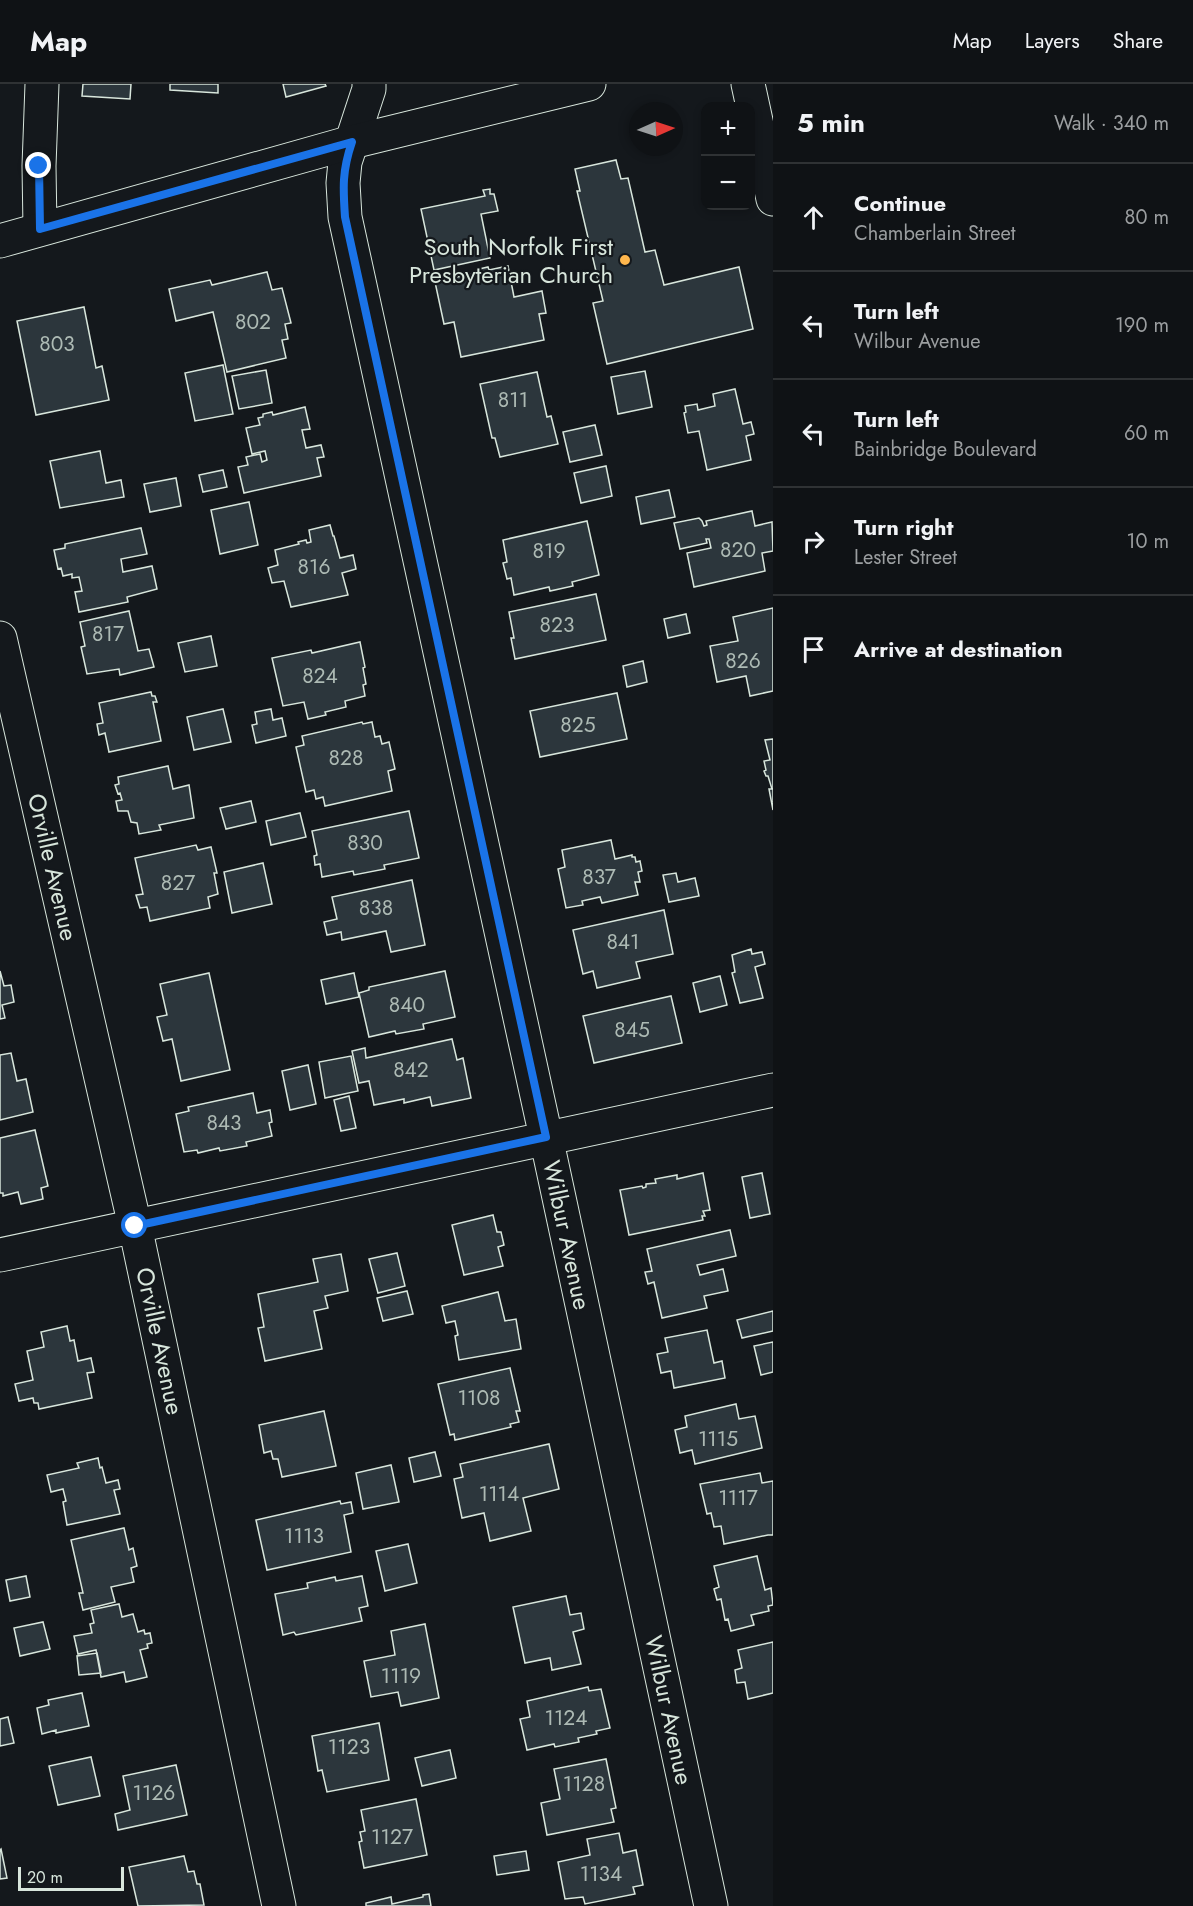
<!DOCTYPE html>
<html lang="en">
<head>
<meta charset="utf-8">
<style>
	body { margin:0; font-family:Jost,sans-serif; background:#181b1e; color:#f1f3f6 }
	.controls { position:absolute; right:18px; top:18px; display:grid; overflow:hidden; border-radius:12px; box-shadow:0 3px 9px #0003 }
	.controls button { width:54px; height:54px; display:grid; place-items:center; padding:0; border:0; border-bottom:2px solid #2f3234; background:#0f1215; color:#f1f3f6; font:30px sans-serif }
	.compass { position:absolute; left:629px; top:18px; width:54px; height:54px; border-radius:50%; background:#0f1215; box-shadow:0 3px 9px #0003; rotate:87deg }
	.scale { position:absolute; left:18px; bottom:15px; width:106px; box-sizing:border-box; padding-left:6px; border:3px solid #d8e6dc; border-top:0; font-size:16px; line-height:21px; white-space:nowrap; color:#d8e6dc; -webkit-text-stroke:4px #14181c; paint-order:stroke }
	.stop { position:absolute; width:18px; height:18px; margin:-14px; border:4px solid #1a73e8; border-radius:50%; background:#fff }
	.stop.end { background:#1a73e8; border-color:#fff; box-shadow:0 2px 6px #0008 }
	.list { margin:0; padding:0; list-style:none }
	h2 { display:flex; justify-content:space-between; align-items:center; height:78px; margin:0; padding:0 24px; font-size:26px }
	h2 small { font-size:20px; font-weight:400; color:#9b9ea0 }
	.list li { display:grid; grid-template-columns:39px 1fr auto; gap:18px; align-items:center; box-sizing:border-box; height:108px; padding:0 24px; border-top:2px solid #2f3234 }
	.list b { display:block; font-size:22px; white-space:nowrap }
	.list p { margin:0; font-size:20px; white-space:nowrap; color:#9b9ea0 }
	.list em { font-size:20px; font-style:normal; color:#9b9ea0 }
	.icon { flex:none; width:33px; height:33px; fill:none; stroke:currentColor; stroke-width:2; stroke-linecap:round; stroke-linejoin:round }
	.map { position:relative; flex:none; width:773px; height:1822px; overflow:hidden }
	header { display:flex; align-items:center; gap:36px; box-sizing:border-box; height:84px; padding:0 30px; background:#0f1215; border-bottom:2px solid #2f3234 }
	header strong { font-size:28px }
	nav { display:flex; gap:33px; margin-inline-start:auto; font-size:21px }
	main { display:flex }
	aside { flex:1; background:#0f1215 }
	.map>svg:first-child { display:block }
	.building { fill:#2c363c; stroke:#d8e6dc; stroke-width:1.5 }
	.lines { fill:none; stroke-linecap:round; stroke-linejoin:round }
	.minor-casing { stroke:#d8e6dc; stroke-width:35 }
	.major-casing { stroke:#d8e6dc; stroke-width:35 }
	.minor { stroke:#14181c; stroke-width:33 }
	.major { stroke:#14181c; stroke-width:33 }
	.route { stroke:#1a73e8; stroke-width:8 }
	.poi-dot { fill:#ffb74d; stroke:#14181c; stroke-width:2 }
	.labels { text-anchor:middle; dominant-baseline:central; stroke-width:4.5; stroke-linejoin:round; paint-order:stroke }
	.number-label { font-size:21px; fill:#adbab4 }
	.poi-label { font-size:24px; fill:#d8e6dc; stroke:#14181c; text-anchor:end }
	.street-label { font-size:24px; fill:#d8e6dc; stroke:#14181c }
</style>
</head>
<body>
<header>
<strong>Map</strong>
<nav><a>Map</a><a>Layers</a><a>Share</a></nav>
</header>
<main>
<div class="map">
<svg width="773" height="1822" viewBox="0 0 773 1822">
	<rect width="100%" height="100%" fill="#14181c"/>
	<path class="building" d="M83,0H131L130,15L82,12Z
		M170,0H218V9L170,6Z
		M283,0H325L326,2L286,13Z
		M616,76L621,95L628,94L645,168L655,166L664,201L739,183L753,245L607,280L593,219L603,217L577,107H580L575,85Z
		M490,105V110H494L498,127L481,130L490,174L434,186L421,125L485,112L483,106Z
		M508,182L514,213L542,207L546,229L539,230L544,256L461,273L454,238L444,240L435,198L480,188L479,185L488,183L489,186Z
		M267,188L272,206L282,204L291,239L285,240L288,255L282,256L286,274L227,288L213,228L176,237L169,205L210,196L212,201Z
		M84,223L96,284L102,282L109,316L36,331L17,237Z
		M223,281L233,330L195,337L185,289Z
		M266,286L272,319L239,325L232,292Z
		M645,287L652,323L618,330L611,293Z
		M537,288L547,333L551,332L558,360L500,373L495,354H492L480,300Z
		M735,305L743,340L751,338L754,350L746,352L751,376L707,386L699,347L688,349L684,329L686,328L685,322L697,320L698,326L715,322L713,310Z
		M305,323L310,345L302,346L306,364L321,361L324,373L317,374L321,392L244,409L238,383L248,381L246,373L260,370L262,378L267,376L265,367L252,370L246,344L260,341L258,334L263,333V330L272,328L273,331Z
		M595,341L602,371L570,378L563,348Z
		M100,367L106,399L121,396L124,413L60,424L50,377Z
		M606,382L612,412L581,419L574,389Z
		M223,386L227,403L203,408L199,391Z
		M176,394L181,422L150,428L144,400Z
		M669,406L675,433L641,440L636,413Z
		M249,418L258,461L220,470L211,426Z
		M752,427L755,442L772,438L773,467L762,469L765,487L694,503L687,469L711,464L709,455H706L707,459L680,465L674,439L699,434L702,437L704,442L707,441L706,437Z
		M587,437L599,491L572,498L573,502L550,507L549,503L514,511L511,494L507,495L503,479L507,478L503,456Z
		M330,441L333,452H334L340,474L353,471L356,485L342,489L348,511L291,523L284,497L272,499L268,484L278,481L275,466L299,460L298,458L306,456L307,459L311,458L309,446Z
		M141,444L147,470L121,475L123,488L152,482L157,505L127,513L128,518L79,528L75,508L82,507L79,493L72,494V490L63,492L61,484L58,485L54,466L65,464V460Z
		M596,510L606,556L515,575L511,554H514L509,528Z
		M773,524V607L750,612L746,592L717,598L710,562L738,557L733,533Z
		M129,527L138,567L149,565L154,583L120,591L119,585L87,590L81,563L85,562L80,538Z
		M686,530L690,549L668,554L664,535Z
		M211,552L217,582L185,588L178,559Z
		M360,558L365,583L363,584L366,600L363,601L365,612L345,617L346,623L325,628L326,631L308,635L304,618L283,622L272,574L311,566L312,569Z
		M643,577L647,598L627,603L623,582Z
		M151,608L152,612H155L157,618H153L161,657L109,668L105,649L99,651L97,640L103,639L99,619Z
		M617,609L627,655L540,673L530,627Z
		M223,625L231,658L194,666L187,633Z
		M271,625L273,636L282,634L286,652L256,659L252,641L257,640L255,628Z
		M362,638L363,640L372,638L375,653L380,652L382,660L389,658L395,685L388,687L392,707L325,722L323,713L316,715L314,706L306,708L296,663L304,661L302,652Z
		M773,655V726L769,705H772L768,692H766L764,687L766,686L764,677L770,676L765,656Z
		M168,682L173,705L189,701L194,734L159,741L161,746L139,750L137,739L131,738L128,727H118L116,717L122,716L120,709L118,710L115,701L119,700L118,693Z
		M251,717L256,738L226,745L220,724Z
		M409,727L419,774L384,781L385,785L354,791L353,787L322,793L320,780L315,781L314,772L317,771L312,747Z
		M300,729L306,753L271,761L266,737Z
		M611,756L615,775L632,771V773H635L636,778L640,777L642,787L638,788L640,798H635L638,811L602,819L600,813L582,817L583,821L566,824L558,785L565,783L562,766Z
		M196,761L198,766L211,763L217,789H214L218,810L208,813L210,824L150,837L147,823L140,824L136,811L143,810L135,774Z
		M263,779L272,820L232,829L224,788Z
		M676,789L678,798L695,794L699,812L669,818L663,791Z
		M412,796L425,861L391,868L386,847L342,856L341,848L327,851L324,838L337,835L332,813Z
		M664,826L673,870L636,878L640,894L597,904L593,887L583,890L573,846Z
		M751,865L752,870L762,868L765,880L755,883L763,914L740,919L732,889L735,888L732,871Z
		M0,887L4,902L11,901L14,918L2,921L5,934L0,935Z
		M445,887L455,933L423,940L424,945L396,950L395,947L369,953L359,909L369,906V903Z
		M209,889L230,986L181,997L172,955L163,957L157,933L167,931L160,900Z
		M354,889L359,913L326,920L321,896Z
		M720,892L727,921L700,928L693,899Z
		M671,912L682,959L594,979L583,932Z
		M452,955L457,976L463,974L471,1014L432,1022L430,1013L404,1019V1015L374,1021L369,997L359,999L352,967L365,964L366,974Z
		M11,969L17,997L26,995L33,1028L0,1036V971Z
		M351,972L358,1007L325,1014L319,978Z
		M308,981L316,1020L290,1026L282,987Z
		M253,1009L257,1029L270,1026L272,1038L269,1039L272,1052L246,1058L247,1062L220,1067L219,1064L198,1069L197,1066L184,1068L176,1030L189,1027L188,1023Z
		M349,1012L356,1044L341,1047L334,1016Z
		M35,1046L48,1102L41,1104L43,1115L21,1120L18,1108L3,1112V1109H0V1054Z
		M703,1089L710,1126L703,1127L705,1132H702L703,1136L629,1151L620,1106L642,1102L643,1104L646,1103V1100L656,1099L655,1095L677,1091V1095Z
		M762,1089L770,1130L750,1134L742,1093Z
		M493,1131L497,1148H501L504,1161L498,1163L503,1182L464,1191L452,1141Z
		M730,1146L736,1172L697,1181L700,1191L723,1185L728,1207L704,1212L707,1224L662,1234L654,1198L648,1200L645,1188L652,1187L647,1165Z
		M397,1169L405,1202L378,1209L369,1175Z
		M341,1170L348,1207L325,1212L328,1224L314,1227L322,1265L265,1277L258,1244L264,1243L258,1210L318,1198L313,1175Z
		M407,1207L413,1230L383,1237L377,1214Z
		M498,1208L505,1237L516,1235L521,1265L459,1276L455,1252L458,1251L455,1237L446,1239L442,1222Z
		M773,1227V1247L742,1254L737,1236Z
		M67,1242L70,1257L74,1256L78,1277L91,1274L94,1288L87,1289L92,1314L39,1325L38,1319H34L33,1314L19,1317L15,1300L33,1296L27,1267L44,1263L41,1248Z
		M707,1246L714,1279L722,1277L725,1294L674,1304L671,1287L661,1289L657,1270L668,1268L665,1254Z
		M773,1258V1288L761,1291L754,1262Z
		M510,1284L520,1327H516L519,1338L510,1340L511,1343L455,1356L454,1350L450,1351L438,1300Z
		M736,1320L739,1335L755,1332L762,1364L695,1380L692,1366L680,1369L675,1346L687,1343L685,1332Z
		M324,1327L336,1382L282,1393L278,1375H273L271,1367L264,1369L259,1341Z
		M549,1360L559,1405L523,1414L531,1447L490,1457L484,1429L462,1434L454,1395L463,1393L460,1380Z
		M435,1368L441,1392L414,1398L409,1374Z
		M98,1374L100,1384L102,1383L106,1399L118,1396L120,1405L114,1406L120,1430L67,1441L63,1418L66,1417L63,1405L51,1408L47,1391L79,1384L77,1379Z
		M391,1381L399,1418L363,1425L356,1389Z
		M760,1389L762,1399L773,1397V1451H768L724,1460L721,1442L714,1443L711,1429L707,1430L700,1400Z
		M340,1417L341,1420L351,1418L353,1429L344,1431L351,1468L267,1486L256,1436Z
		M124,1444L129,1466L133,1464L137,1482L131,1484L134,1498L111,1503L115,1518L83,1526L79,1509H83L71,1456Z
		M408,1460L417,1499L385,1507L376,1467Z
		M757,1472L765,1506L771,1504L773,1521L768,1522L769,1527L751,1531L754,1541L731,1547L728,1535L725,1536L721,1515L717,1516L714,1505L719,1503L714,1482Z
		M26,1492L30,1513L10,1517L6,1496Z
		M362,1492L368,1522L359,1524L362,1537L296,1551L294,1548L283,1551L275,1510L308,1504L307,1499L335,1493L336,1497Z
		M566,1512L570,1531L581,1529L584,1545L573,1548L581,1580L552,1586L550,1574L525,1579L513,1523Z
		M119,1520L122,1533L133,1530L138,1548L144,1546L145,1550L150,1549L152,1559L147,1560L148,1564L140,1566L147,1593L126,1598L124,1588L101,1593L96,1566L78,1570L74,1552L92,1549L90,1540L94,1539L91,1526Z
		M43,1538L50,1565L20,1572L14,1544Z
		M425,1540L439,1614L401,1622L398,1608L371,1613L364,1577L395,1571L391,1547Z
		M773,1558V1609L748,1615L745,1598L737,1599L735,1586L742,1584L738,1566Z
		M97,1569L101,1589L79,1591L77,1572Z
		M588,1603L589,1607L601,1605L610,1644L596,1647L597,1650L578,1654L579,1658L555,1663L554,1660L527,1666L520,1635L530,1633L527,1617Z
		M82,1609L89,1642L56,1649V1646L42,1650L37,1624L49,1621L48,1616Z
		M8,1633L14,1659L0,1662V1635Z
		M379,1639L389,1696L327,1708L322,1686L318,1687L312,1652Z
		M450,1666L456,1694L422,1702L415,1674Z
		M91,1673L100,1712L58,1721L49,1682Z
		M606,1675L616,1724L611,1725L614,1738L547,1751L541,1719L560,1715L554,1685Z
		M176,1681L187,1731L118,1746L115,1730L130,1726L123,1692Z
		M416,1715L427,1771L364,1784L359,1758L362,1757L360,1748L365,1747L361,1726Z
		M619,1749L623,1769L636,1766L643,1801L633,1803L635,1810L585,1820L583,1813L565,1815L558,1778L590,1771L587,1755Z
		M1,1765L7,1794L0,1795V1766Z
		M526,1767L529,1786L497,1791L494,1772Z
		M184,1772L188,1788L194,1787L197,1800H200L204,1821L138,1822L129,1783Z
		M429,1810L431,1822H366V1819L391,1813L392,1820L423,1813V1811Z"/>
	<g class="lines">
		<g class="minor-casing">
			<path id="minor" d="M369,0V5L345,78L343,99L345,133L546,1053L711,1822
				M748,0L773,115
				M40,145L39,82L42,0
				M0,554L135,1142L279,1822
				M0,1171L773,1006"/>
		</g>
		<g class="major-casing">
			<path id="major" d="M0,157L352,58L589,0"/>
		</g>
		<use href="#minor" class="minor"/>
		<use href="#major" class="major"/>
	</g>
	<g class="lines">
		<path class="route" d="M39,82L40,145L352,58C342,87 343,104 345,133L546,1053L135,1142"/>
	</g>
	<circle class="poi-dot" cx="625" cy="176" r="6"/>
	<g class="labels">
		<g class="number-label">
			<text x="253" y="238">802</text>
			<text x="57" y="260">803</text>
			<text x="513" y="316">811</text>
			<text x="738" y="466">820</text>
			<text x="549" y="467">819</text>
			<text x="314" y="483">816</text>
			<text x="557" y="541">823</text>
			<text x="108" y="550">817</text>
			<text x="743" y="577">826</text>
			<text x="320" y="592">824</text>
			<text x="578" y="641">825</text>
			<text x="346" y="674">828</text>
			<text x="365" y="759">830</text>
			<text x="599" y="793">837</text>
			<text x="178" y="799">827</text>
			<text x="376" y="824">838</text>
			<text x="623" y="858">841</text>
			<text x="407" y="921">840</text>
			<text x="632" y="946">845</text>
			<text x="411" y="986">842</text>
			<text x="224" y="1039">843</text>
			<text x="479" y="1314">1108</text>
			<text x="718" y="1355">1115</text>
			<text x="499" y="1410">1114</text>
			<text x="738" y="1414">1117</text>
			<text x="304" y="1452">1113</text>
			<text x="401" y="1592">1119</text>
			<text x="566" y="1634">1124</text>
			<text x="349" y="1663">1123</text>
			<text x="584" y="1700">1128</text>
			<text x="154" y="1709">1126</text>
			<text x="392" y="1753">1127</text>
			<text x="601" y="1790">1134</text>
		</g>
		<g class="poi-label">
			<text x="613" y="162">South Norfolk First<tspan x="613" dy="28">Presbyterian Church</tspan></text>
		</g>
		<g class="street-label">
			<text transform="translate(53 783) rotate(77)">Orville Avenue</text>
			<text transform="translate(567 1151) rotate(78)">Wilbur Avenue</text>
			<text transform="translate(160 1257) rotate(78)">Orville Avenue</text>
			<text transform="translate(669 1626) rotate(78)">Wilbur Avenue</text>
		</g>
	</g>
</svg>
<div class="controls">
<button>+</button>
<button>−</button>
</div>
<svg class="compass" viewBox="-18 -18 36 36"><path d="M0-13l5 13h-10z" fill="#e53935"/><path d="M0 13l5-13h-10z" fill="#9b9ea0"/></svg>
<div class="scale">20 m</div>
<div class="stop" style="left:135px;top:1142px"></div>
<div class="stop end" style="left:39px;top:82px"></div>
</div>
<aside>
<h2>5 min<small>Walk · 340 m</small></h2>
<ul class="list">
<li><svg class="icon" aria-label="ahead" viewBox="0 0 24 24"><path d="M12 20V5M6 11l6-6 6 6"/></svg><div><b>Continue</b><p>Chamberlain Street</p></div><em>80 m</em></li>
<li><svg class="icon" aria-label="left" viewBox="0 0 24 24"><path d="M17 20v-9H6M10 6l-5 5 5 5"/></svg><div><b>Turn left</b><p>Wilbur Avenue</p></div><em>190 m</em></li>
<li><svg class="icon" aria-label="left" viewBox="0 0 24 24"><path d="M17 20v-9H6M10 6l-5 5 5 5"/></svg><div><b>Turn left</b><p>Bainbridge Boulevard</p></div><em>60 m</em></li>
<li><svg class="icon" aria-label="right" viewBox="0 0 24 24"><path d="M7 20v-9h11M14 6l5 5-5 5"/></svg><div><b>Turn right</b><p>Lester Street</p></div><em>10 m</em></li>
<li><svg class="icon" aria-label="arrive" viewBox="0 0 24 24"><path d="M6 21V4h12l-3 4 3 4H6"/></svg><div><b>Arrive at destination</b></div></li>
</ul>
</aside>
</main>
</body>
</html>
